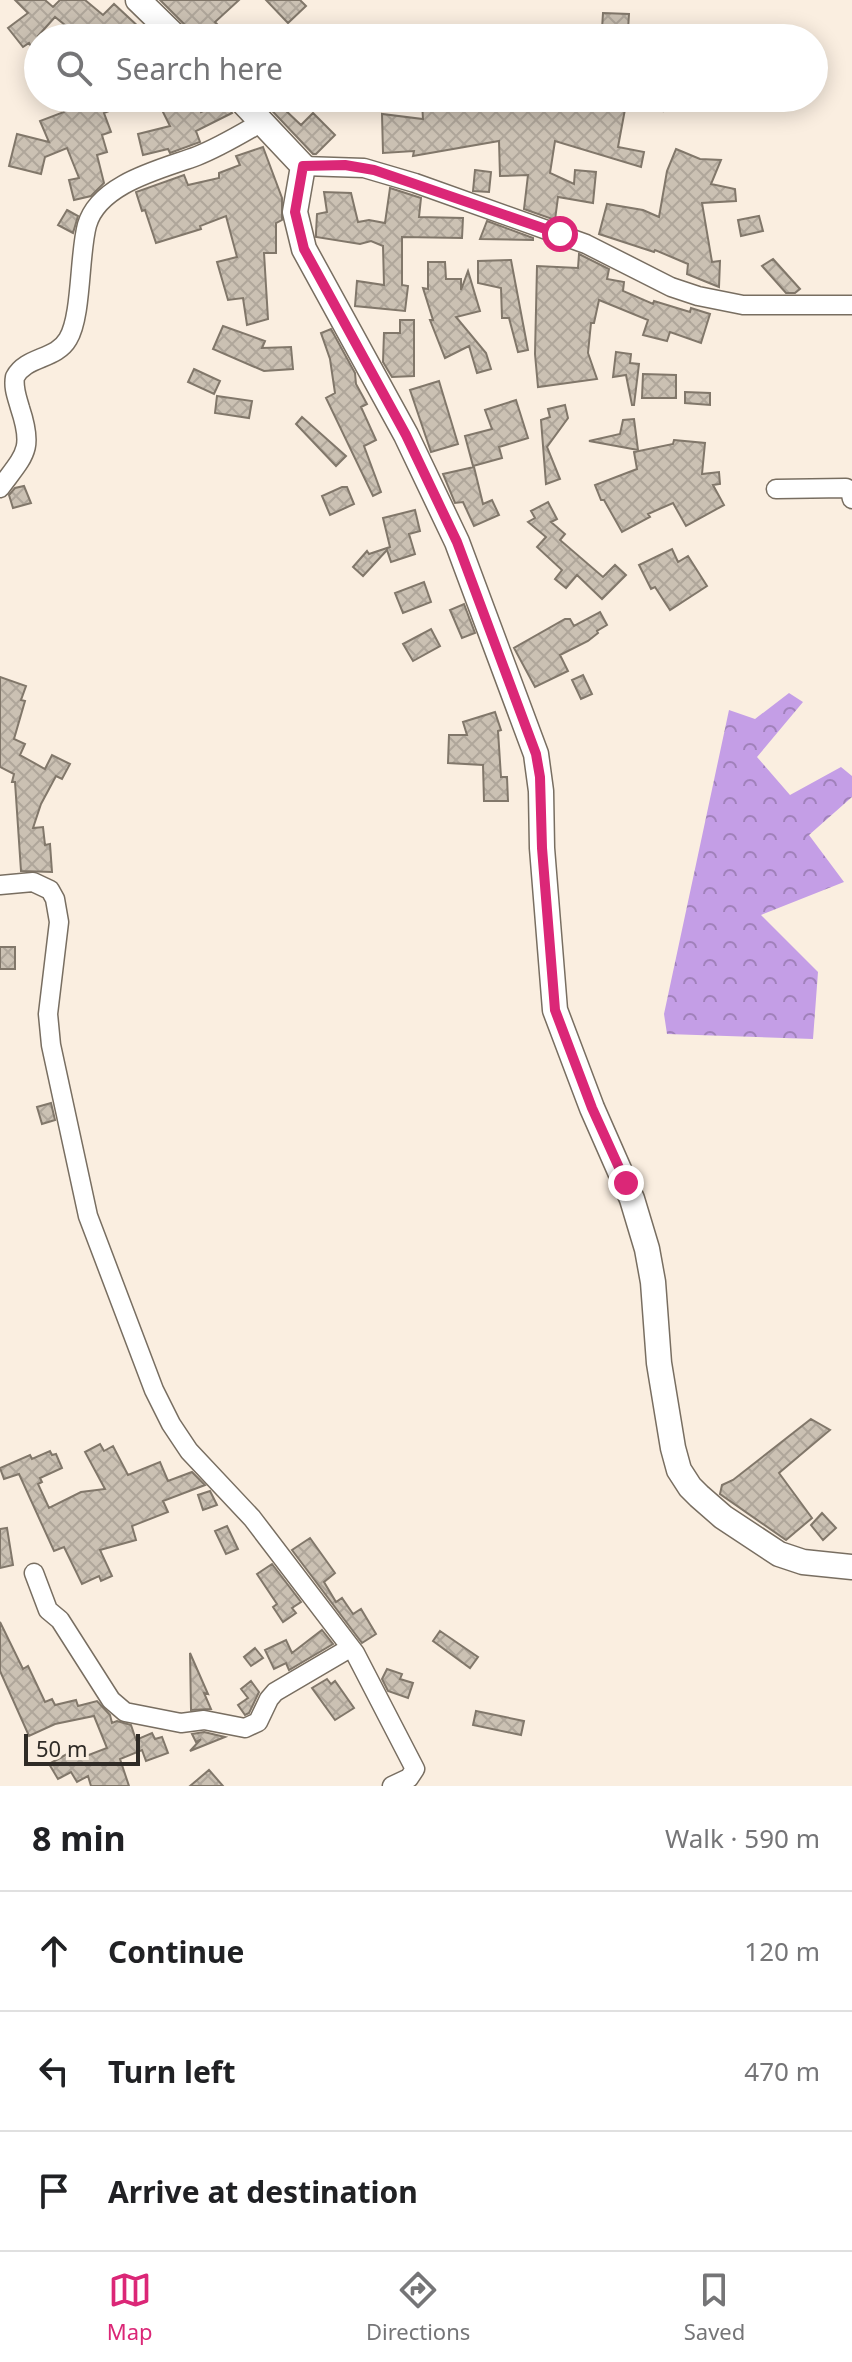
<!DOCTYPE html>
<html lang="en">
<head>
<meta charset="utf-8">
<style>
	body { margin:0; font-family:"Noto Sans",sans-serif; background:#f2f2f2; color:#202124 }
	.scale { position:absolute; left:24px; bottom:20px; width:116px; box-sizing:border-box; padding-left:8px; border:4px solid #2f2b26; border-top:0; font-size:22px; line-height:28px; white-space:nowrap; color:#2f2b26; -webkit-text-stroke:6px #faeee0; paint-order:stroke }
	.stop { position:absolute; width:24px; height:24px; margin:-18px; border:6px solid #db2777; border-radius:50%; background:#fff }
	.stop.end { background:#db2777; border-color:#fff; box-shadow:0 2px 8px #0008 }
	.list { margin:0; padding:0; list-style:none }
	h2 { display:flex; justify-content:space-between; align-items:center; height:104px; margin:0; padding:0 32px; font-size:34px }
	h2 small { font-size:26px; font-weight:400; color:#757577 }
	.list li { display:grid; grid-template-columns:52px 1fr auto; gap:24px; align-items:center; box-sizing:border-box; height:120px; padding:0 32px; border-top:2px solid #e0e0e0 }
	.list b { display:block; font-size:30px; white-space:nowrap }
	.list em { font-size:26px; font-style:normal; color:#757577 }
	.icon { flex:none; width:44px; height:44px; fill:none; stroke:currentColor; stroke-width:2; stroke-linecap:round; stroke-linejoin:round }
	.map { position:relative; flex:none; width:852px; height:1786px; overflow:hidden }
	.search { position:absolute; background:#fff; box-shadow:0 4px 20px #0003; left:24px; right:24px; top:24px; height:88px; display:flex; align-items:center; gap:20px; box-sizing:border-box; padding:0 28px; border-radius:44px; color:#757577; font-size:30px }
	.sheet { height:464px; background:#fff }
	nav { display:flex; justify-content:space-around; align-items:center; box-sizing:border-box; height:112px; border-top:2px solid #e0e0e0; background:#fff; font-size:22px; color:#757577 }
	nav a { display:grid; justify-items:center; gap:4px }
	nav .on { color:#db2777 }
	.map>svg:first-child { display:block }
	.forest { fill:url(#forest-crowns) }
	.building { fill:url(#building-cross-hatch); stroke:#81776a; stroke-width:2 }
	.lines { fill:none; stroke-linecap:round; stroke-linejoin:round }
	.street-casing { stroke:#786e61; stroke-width:21 }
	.secondary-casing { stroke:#786e61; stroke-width:27 }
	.street { stroke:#fff; stroke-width:18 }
	.secondary { stroke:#fff; stroke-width:24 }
	.route { stroke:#db2777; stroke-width:10 }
</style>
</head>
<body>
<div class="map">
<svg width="852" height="1786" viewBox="0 0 852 1786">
	<defs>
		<pattern id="forest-crowns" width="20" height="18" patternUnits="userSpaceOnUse" patternTransform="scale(2)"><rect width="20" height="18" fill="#c49ee6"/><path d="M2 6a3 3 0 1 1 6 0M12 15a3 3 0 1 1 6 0" fill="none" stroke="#a081ba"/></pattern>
		<pattern id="building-cross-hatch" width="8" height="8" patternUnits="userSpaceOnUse" patternTransform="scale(2)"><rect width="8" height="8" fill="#cbc1b3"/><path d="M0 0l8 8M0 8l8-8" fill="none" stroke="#afa69a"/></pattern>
	</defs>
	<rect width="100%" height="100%" fill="#faeee0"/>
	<path class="forest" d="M789,693L803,702L757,757L790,795L841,767L852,776V797L809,835L844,882L761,915L818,972L813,1039L667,1034L664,1014L729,710L755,719Z"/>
	<path class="building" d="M15,0H45L53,7L60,0H85L103,15L114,4L141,29L132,38H81L55,17L38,36V57L29,43L23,47L8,28L28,13Z
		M160,0H239L215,22L230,38H194L187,27Z
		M266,0H300L306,6L288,23Z
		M603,13L629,14L628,30L602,29Z
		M60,98H109L112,110L104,113L111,132L102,135L107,152L97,155L104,183L91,196L74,200L69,180L79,178L67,148L45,157L41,174L9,166L17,134L49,142L40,121L64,112Z
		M156,98H196L201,112L224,101L232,113L196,131L200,142L170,153L168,149L143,155L138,134L170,126Z
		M260,98H293L283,108L301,125L313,113L335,135L316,154H313Z
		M526,98H570L626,104L618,147L644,152L641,167L555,141L550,173L574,184L575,170L596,172L593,203L558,197L555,220L524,209L528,175L500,176L499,141L413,156L414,151L383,153L382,114L423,119L422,103Z
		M629,98H666L663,111L628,105Z
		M263,147L282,198V220L276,223V253H264L268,319L247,325L243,298L228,300L217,262L237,257L226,216L200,226L201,229L156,243L145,210L142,211L136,192L184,175L188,185L219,178V173L240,165L236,156Z
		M676,149L700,159L721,160L711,184L735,189L736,201L702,203L712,262L720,261L719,287L687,274L688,264L655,250L654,252L599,234L607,204L643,210L659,217L667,171Z
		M475,170L491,172L489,192L473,191Z
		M390,188L421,198L419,217L463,218L462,238L402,237V285L408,286L405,311L355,306L357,281L384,285L383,246L371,241L360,244L316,237V233L317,214L327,212L324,192L351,193L358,222L369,220L385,223Z
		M67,210L78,216L73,233L58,225Z
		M759,216L763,231L741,236L738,220Z
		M487,221L533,238V240L480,239Z
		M579,254L609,269L607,279L624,282L623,291L653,304L654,301L690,312L691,308L710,314L701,343L670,332L667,341L643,335L648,320L599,300L594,323H591L588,353L597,379L538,387L535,354L537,266L578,268Z
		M773,259L800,289L795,293H786L762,266Z
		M511,260L528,350L518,352L509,318H502L501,288L478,283V261Z
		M428,262H445L446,279H461V290L468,271L480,311L456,317L486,353L491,369L477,373L469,346L445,358L430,320H433L423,288L428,289Z
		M400,320H414V376L392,377L383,362L384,333H400Z
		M223,326L265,341L262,348L291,347L293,369L264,371L213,349Z
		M331,329L355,373L356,384L367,404L361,407L376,440L364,446L381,492L373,496L326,398L335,393L330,359L321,333Z
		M616,352L631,354L630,363L639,364L634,405H632L626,375L613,377Z
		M194,369L220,381L214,394L188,382Z
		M643,374L676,375V398H642Z
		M439,381L458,444L431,452L410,390Z
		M685,392L710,393V405L685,403Z
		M217,396L252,401L249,418L215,413Z
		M516,400L528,438L499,447L502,458L473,466L465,436L492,429L485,410Z
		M565,405L568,418L547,447L560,479L546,484L541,420L550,417L548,409Z
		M302,417L346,456L336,466L296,424Z
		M634,419L638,450L589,441L620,434L623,420Z
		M674,440L705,443L702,474L719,472L720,484L713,485L724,505L686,526L673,503L648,514L650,517L622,532L604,500H601L595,485L637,469L634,452L673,444Z
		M474,467L483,504L492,500L499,515L474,526L463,502L455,503L443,474Z
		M24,486L31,503L13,508L9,495L15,488Z
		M342,487H347L354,504L330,515L322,496Z
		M548,502L557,519L551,522L565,534L560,540L603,577L615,565L626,575L602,599L577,575L566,588L555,579L562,570L537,547L546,537L528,522L535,518L531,511Z
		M415,510L420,531L409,534L415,554L391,562L387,550L363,576L353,567L367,551L369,554L390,547L383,518Z
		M672,549L678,562L688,556L707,586L670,610L655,587L651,589L639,565Z
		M424,582L431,602L403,613L395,593Z
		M464,604L475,633L462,638L450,610Z
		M600,612L607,625L597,631L598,633L588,641L560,655L568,671L535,687L514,648L565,619H570L574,626Z
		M431,629L440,646L413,661L403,644Z
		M583,675L592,694L581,699L572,680Z
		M0,677L26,686L21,700L25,701L14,739L25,744L20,755L45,769L52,755L70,764L62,779L56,776L41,804L33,828L43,827L45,845L50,844L52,872L21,871L15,782H12L14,774L0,767Z
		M495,712L501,730L498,731L501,777H507L508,801H484L483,765L448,763L449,735H467L463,722Z
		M0,947H15V969H0Z
		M51,1103L55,1120L42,1124L37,1107Z
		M811,1419L830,1430L779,1473L812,1518L786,1540L720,1494L722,1485L733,1480Z
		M100,1444L104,1451L113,1446L128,1475L160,1462L168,1481L192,1472L205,1485L163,1501L168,1512L132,1526L136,1540L100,1550L112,1576L101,1581L99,1576L82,1584L64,1547L54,1551L19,1474L4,1479L0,1468L30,1455L32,1459L50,1451L52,1455L56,1454L62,1468L40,1478L42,1482L38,1484L49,1508L81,1492L105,1489L85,1452Z
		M210,1491L217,1505L203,1510L198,1495Z
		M822,1513L836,1528L823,1540L811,1525Z
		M227,1526L238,1549L226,1554L215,1531Z
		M7,1528L13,1565L0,1568V1529Z
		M310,1538L335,1573L324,1582L336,1602L342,1598L353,1614L361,1609L376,1634L362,1643L292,1550Z
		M272,1564L301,1602L292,1608L296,1613L283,1622L273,1607L277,1604L257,1574Z
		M0,1622L23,1669L28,1666L45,1702L52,1699L55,1705L76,1700L78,1706L97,1701L110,1715L112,1723L117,1721L131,1725L136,1740L152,1733L155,1739L162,1737L168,1753L146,1761L142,1750L120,1759L129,1786H91L88,1776L77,1782L71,1772L58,1779L49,1764L69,1753L70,1755L77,1751L81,1758L107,1748L94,1716L55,1724L29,1736L0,1671Z
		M322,1630L333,1644L289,1670L286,1663L274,1669L265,1650L286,1640L292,1653Z
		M440,1631L478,1657L470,1668L433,1641Z
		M255,1648L263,1658L251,1666L244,1657Z
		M190,1653L208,1694L204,1693L211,1709L191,1710Z
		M387,1669L402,1674L400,1679L413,1683L408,1698L388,1691L382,1679Z
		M327,1679L331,1684L335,1681L354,1708L335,1720L312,1688Z
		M251,1681L259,1692L249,1713L245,1715L238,1705L248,1698L241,1689Z
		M476,1711L524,1721L521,1735L473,1725Z
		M204,1732L225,1737L190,1751L201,1739L196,1742L192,1734Z
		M209,1770L223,1786H190Z"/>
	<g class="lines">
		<g class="street-casing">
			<path id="street" d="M303,166L364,168L415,183L586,244L671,287L698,296L743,305H852
				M0,488C25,454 34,450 20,408C17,397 13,388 15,377C26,356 56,360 68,339C82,316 79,254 87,225C99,183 162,169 197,156C220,147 241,134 262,122
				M776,489L846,488L850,490L852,499
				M0,885L33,882L50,890L55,899L59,922L48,1014L51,1045L88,1216L154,1390L171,1424L189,1451L252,1518L355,1653L415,1769L409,1778L392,1786
				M34,1573L48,1610L60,1620L111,1700L125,1712L181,1723L204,1720L245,1728L258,1722L269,1699L275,1692L350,1648"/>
		</g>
		<g class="secondary-casing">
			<path id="secondary" d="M138,0L177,38
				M239,98L303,166L295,212L304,249L406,435L457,542L536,754L541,791L542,848L555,1010L592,1108L632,1199L647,1249L653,1282L659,1363L673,1448L679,1470L690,1487L699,1496L723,1517L779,1554L803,1562L852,1567"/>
		</g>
		<use href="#street" class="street"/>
		<use href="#secondary" class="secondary"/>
	</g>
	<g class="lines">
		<path class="route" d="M560,234L374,170L345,165L303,166L295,212L304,249L406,435L457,542L536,754L540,777L542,848L555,1010L592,1108L626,1183"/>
	</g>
</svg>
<div class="scale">50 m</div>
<div class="stop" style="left:560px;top:234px"></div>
<div class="stop end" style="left:626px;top:1183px"></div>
<div class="search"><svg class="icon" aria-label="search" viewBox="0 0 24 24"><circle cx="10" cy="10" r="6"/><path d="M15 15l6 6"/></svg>Search here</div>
</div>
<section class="sheet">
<h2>8 min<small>Walk · 590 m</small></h2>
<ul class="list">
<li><svg class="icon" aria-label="ahead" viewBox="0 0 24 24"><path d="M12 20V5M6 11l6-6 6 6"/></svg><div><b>Continue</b></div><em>120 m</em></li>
<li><svg class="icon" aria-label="left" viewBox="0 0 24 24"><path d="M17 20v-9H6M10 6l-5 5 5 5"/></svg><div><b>Turn left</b></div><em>470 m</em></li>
<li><svg class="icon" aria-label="arrive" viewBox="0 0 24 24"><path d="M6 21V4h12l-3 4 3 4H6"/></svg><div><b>Arrive at destination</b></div></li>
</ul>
</section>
<nav>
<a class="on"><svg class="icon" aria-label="map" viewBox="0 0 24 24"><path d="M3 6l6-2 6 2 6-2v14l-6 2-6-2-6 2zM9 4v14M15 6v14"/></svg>Map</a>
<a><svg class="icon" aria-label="directions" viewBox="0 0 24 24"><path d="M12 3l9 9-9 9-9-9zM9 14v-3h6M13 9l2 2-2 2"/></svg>Directions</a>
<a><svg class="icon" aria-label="saved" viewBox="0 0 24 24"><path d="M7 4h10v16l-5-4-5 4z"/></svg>Saved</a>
</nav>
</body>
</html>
